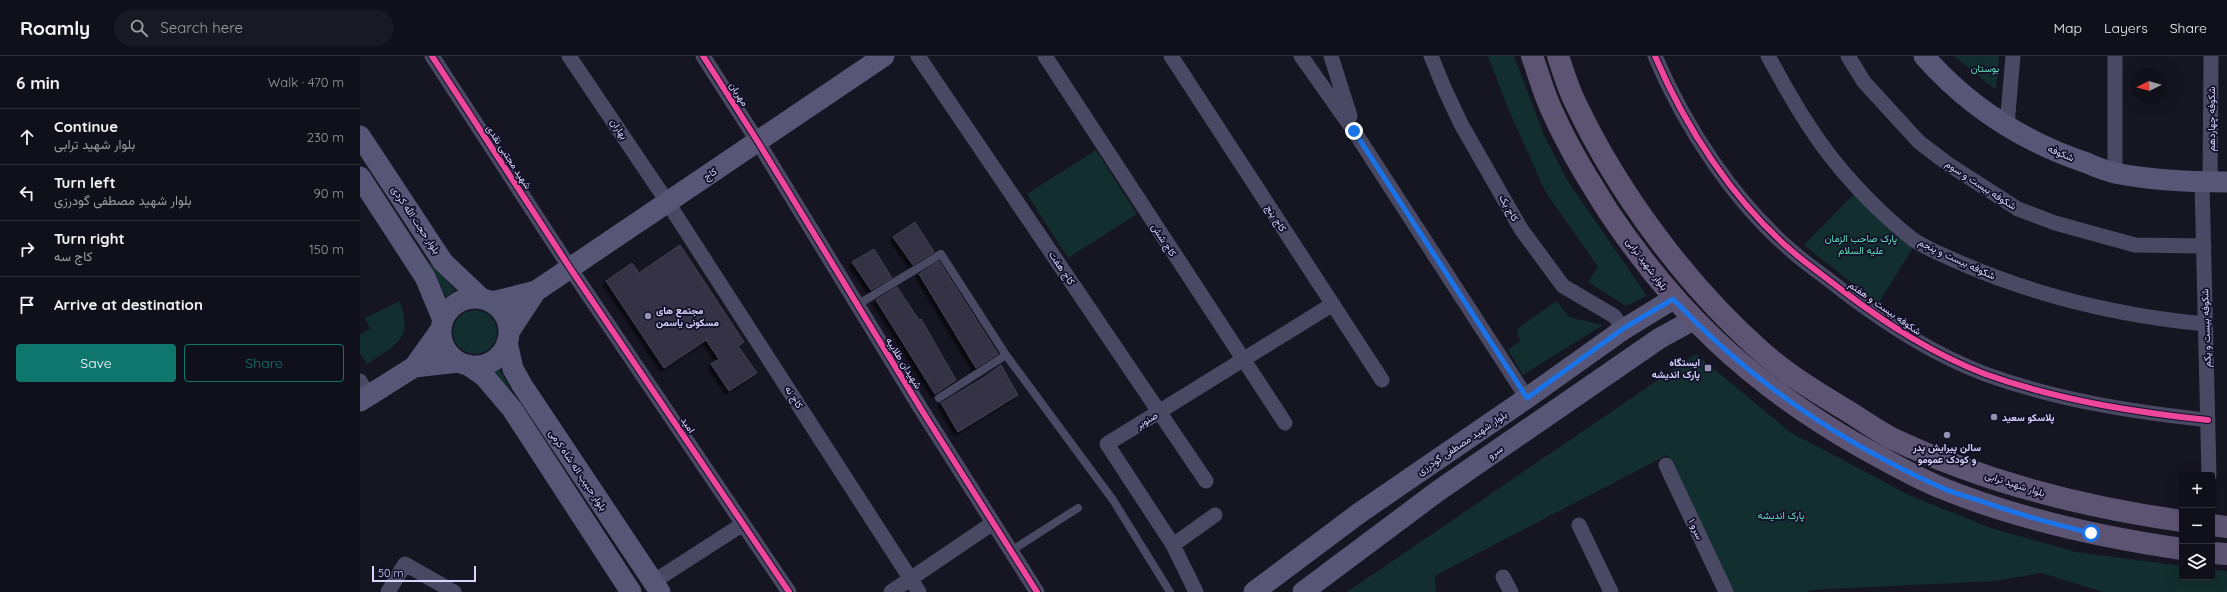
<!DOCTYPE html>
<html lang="en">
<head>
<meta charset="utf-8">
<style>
	body { margin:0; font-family:Quicksand,Vazirmatn,sans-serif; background:#191923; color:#f1f3f6 }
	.controls { position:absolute; right:12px; bottom:12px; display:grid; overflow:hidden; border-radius:4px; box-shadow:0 4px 16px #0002 }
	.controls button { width:36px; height:36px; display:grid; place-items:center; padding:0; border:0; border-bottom:1px solid #303039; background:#10101a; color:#f1f3f6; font:20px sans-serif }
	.compass { position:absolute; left:1771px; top:12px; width:36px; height:36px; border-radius:50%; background:#10101a; box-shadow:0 4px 16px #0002; rotate:265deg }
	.scale { position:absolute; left:12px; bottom:10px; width:104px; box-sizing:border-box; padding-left:4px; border:2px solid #d9d6ff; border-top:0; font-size:11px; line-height:14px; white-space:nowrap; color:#d9d6ff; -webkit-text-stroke:3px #120f28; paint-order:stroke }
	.stop { position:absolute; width:12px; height:12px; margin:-9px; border:3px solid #1a73e8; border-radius:50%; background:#fff }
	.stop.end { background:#1a73e8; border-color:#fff; box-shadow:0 1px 4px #0008 }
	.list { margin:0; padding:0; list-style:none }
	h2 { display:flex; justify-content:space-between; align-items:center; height:52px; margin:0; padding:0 16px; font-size:17px }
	h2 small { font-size:13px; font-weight:400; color:#9c9da2 }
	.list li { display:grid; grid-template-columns:26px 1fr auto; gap:12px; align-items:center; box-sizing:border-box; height:56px; padding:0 16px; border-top:1px solid #303039 }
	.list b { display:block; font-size:15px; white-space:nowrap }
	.list p { margin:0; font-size:13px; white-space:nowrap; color:#9c9da2 }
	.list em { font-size:13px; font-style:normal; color:#9c9da2 }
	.actions { display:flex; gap:8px; padding:12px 16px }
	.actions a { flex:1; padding:9px 0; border:1px solid #0f766e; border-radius:4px; text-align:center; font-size:14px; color:#0f766e }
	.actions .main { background:#0f766e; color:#fff }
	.icon { flex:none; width:22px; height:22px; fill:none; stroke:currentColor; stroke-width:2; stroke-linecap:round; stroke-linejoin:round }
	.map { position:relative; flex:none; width:1867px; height:536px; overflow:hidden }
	header { display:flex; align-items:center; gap:24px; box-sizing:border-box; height:56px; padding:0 20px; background:#10101a; border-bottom:1px solid #303039 }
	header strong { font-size:19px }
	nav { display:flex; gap:22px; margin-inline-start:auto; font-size:14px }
	.search { width:280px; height:36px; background:#191923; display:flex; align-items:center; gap:10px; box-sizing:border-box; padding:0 14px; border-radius:22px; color:#9c9da2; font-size:15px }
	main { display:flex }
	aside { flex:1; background:#10101a }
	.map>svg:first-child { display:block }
	.green { fill:#132e2e }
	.building { fill:#343344; stroke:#434056; filter:url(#shadow) }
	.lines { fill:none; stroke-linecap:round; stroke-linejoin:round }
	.lane { stroke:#4a4963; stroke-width:8 }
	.street { stroke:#4a4963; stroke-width:15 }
	.secondary { stroke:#575676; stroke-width:21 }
	.primary { stroke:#5d5474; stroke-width:22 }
	.cycleway-casing { stroke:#120f28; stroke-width:8 }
	.cycleway { stroke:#ed469a; stroke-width:6 }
	.route { stroke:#1a73e8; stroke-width:5 }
	.poi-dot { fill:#9592b2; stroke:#120f28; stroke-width:1.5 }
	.labels { text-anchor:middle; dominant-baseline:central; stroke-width:3.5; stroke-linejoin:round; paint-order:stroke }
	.park-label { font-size:10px; fill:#5de4be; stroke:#120f28 }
	.street-label { font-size:10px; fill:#d9d6ff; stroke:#120f28 }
	.poi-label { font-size:10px; font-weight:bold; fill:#d9d6ff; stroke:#120f28; text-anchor:start }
</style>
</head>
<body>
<header>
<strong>Roamly</strong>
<div class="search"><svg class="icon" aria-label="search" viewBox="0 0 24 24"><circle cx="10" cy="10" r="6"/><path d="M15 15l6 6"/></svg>Search here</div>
<nav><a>Map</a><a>Layers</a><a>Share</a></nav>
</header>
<main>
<aside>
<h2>6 min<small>Walk · 470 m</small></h2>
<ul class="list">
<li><svg class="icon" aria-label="ahead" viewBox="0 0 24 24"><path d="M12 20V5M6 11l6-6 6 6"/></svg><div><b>Continue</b><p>بلوار شهید ترابی</p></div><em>230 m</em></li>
<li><svg class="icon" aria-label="left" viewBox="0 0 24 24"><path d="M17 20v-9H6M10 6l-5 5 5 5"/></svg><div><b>Turn left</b><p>بلوار شهید مصطفی گودرزی</p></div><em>90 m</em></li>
<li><svg class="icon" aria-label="right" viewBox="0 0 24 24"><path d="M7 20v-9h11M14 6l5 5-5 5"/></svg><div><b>Turn right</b><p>کاج سه</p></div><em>150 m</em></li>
<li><svg class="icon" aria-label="arrive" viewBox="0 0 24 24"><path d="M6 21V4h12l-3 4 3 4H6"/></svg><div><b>Arrive at destination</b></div></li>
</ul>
<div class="actions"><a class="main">Save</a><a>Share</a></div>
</aside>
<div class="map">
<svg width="1867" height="536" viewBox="0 0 1867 536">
	<defs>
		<filter id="shadow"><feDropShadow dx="-3.5" dy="3.5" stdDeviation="1" flood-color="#0009"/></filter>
	</defs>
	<rect width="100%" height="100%" fill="#161522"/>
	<path class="green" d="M1128,0H1154L1184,79L1207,124L1287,240L1266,250L1228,226L1238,211L1185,135L1149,55Z
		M1594,0H1639L1636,34Z
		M736,94L777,158L708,202L667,138Z
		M1498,134L1556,187L1518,248L1444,189Z
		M68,204L95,234L86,241Z
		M40,245C53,285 37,287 7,308L0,297V279L10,273L5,262Z
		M1196,245L1209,261L1243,269L1163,319L1148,294L1160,285L1157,273Z
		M93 276a22 22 0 1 1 44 0a22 22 0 1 1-44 0Z
		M1336,298L1430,376L1551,440L1631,472L1716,496L1822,510V521H1852V514L1867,515V536H1743L1681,517L1635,525L1450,534L1448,536H1373L1307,399L1082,516L1075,520L1076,535L1074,536H987Z
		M138,310L154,340L128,317Z"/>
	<path class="building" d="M555,166L574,196L553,209L533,181Z
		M320,189L384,286L378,290L397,317L369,335L351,308L359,303L346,284L304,312L246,225L272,207L279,217Z
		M514,193L532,222L511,234L492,206Z
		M579,205L638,298L616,312L559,218Z
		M537,231L559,264L561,263L596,324L575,338L516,244Z
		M641,309L658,339L598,376L581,347L623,322Z"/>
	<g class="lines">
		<path class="lane" d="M497,249L581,198L646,299L753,444L810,536
			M579,342L646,299
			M651,495L718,452"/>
		<path class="street" d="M72,0L210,212L429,536
			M209,0L308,147L559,536
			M343,0L398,86L561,353L677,536
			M558,0L846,425
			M685,0L925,367
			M811,0L1022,324
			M941,0L994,75L1167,342
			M971,0L990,60
			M1071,0L1085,34L1101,68L1161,173L1203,230L1254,260L1264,273
			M1295,0C1325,71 1374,146 1433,196C1449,210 1467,222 1483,235C1528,269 1573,298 1625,318C1697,344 1773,356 1848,364
			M1408,0C1422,25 1435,50 1451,73C1476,112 1515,153 1551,182C1566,193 1586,200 1603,208C1680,241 1762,260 1846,268
			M1488,0L1504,26L1559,86L1588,108L1658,153L1695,167L1775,189L1844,190
			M1647,69L1653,0
			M1755,117V0
			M1842,126L1849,419
			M1850,126L1851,0
			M0,325L9,340
			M1306,409L1366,536
			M1219,469L1251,536
			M813,489L855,459
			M1143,521L1151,536
			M293,526L383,468
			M28,536L45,508L94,536
			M531,536L633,467
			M836,536L813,489L747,388L973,248"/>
		<path class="secondary" d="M1564,0C1608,50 1664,86 1727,107C1736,111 1746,115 1755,117C1789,124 1833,126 1867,126
			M0,80L83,206L121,242
			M0,121L65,221L83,264
			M176,235L524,0
			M81 276a34 34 0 1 1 68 0a34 34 0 1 1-68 0Z
			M132,246L176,235L149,276
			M81,273L54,311L99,306
			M147,286L153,313L162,329L300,536
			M108,309L124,320L152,353L271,536
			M0,345L54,311
			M894,536L998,458L1167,342L1264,273L1313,243
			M943,536L1078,435L1300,282L1333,264"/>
		<path class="primary" d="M1172,0C1179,19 1184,39 1193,57C1208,91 1228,123 1248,155C1315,255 1387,324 1491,385C1519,401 1549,418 1579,431C1657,463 1739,481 1822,493
			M1198,0C1203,15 1208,32 1215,46C1258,137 1327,230 1402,296C1428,319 1461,339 1491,357C1505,366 1518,375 1533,383C1624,426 1723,451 1822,465
			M1852,469L1867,471
			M1852,497L1867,498"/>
		<g class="cycleway-casing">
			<path id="cycleway" d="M72,0L210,212L429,536
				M343,0L398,86L561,353L677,536
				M1295,0C1325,71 1374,146 1433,196C1449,210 1467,222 1483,235C1528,269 1573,298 1625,318C1697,344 1773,356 1848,364"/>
		</g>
		<use href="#cycleway" class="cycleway"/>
	</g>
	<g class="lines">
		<path class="route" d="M994,75L1167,342L1264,272L1313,243C1388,323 1478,385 1578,430C1591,437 1607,440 1621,445C1657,458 1693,468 1731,477"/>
	</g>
	<g class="poi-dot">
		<circle cx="288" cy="260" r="4"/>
		<rect x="1344" y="308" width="8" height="8" rx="2"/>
		<circle cx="1634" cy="361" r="4"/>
		<circle cx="1587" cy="379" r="4"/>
	</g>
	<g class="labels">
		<g class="park-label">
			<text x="1625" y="12">بوستان</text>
			<text x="1501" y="182">پارک صاحب الزمان<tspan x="1501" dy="12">علیه السلام</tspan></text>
			<text x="1421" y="459">پارک اندیشه</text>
		</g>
		<g class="street-label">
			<text transform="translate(379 38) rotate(57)">مهربان</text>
			<text transform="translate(1851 63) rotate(-90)">شکوفه چهاردهم</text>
			<text transform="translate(259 73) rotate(56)">بهاران</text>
			<text transform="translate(1701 97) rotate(23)">شکوفه</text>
			<text transform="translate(149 101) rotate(57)">شهید مجتبی نقدی</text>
			<text transform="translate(350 118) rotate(-34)">کاج</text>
			<text transform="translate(1621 129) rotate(33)">شکوفه بیست و سوم</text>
			<text transform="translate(1149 152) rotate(60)">کاج یک</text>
			<text transform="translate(916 162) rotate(57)">کاج پنج</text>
			<text transform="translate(56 164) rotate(56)">بلوار حجت الله کردی</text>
			<text transform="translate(804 184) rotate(57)">کاج شش</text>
			<text transform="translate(1597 203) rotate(25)">شکوفه بیست و پنجم</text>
			<text transform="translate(1287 208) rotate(53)">بلوار شهید ترابی</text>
			<text transform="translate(702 212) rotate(56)">کاج هفت</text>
			<text transform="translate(1525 252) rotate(35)">شکوفه بیست و هفتم</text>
			<text transform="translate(1846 272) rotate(-92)">شکوفه بیست و یکم</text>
			<text transform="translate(544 307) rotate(58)">شهیدان طلاییه</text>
			<text transform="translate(434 341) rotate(57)">کاج نه</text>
			<text transform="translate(787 364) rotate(-31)">صنوبر</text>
			<text transform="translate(328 369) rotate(56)">امید</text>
			<text transform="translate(1102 387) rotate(-34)">بلوار شهید مصطفی گودرزی</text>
			<text transform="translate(1135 396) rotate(-35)">سرو</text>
			<text transform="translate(218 414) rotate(56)">بلوار حبیب اله شاه کرمی</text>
			<text transform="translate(1655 428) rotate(18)">بلوار شهید ترابی</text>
			<text transform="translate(1336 473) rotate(65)">سرو ۱</text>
		</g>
		<g class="poi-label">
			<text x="296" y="254">مجتمع های<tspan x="296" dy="12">مسکونی یاسمن</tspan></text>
			<text x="1340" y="306" text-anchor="end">ایستگاه<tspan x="1340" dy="12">پارک اندیشه</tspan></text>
			<text x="1642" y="361">پلاسکو سعید</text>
			<text x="1587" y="391" text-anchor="middle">سالن پیرایش پدر<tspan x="1587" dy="12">و کودک عمومو</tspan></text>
		</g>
	</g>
</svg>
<div class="controls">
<button>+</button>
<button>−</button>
<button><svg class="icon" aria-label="layers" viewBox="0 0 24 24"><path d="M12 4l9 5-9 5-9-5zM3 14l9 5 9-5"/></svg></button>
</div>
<svg class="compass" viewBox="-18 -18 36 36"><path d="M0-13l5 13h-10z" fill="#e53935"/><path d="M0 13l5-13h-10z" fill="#9c9da2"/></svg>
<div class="scale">50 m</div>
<div class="stop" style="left:1731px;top:477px"></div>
<div class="stop end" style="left:994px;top:75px"></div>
</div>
</main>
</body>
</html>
